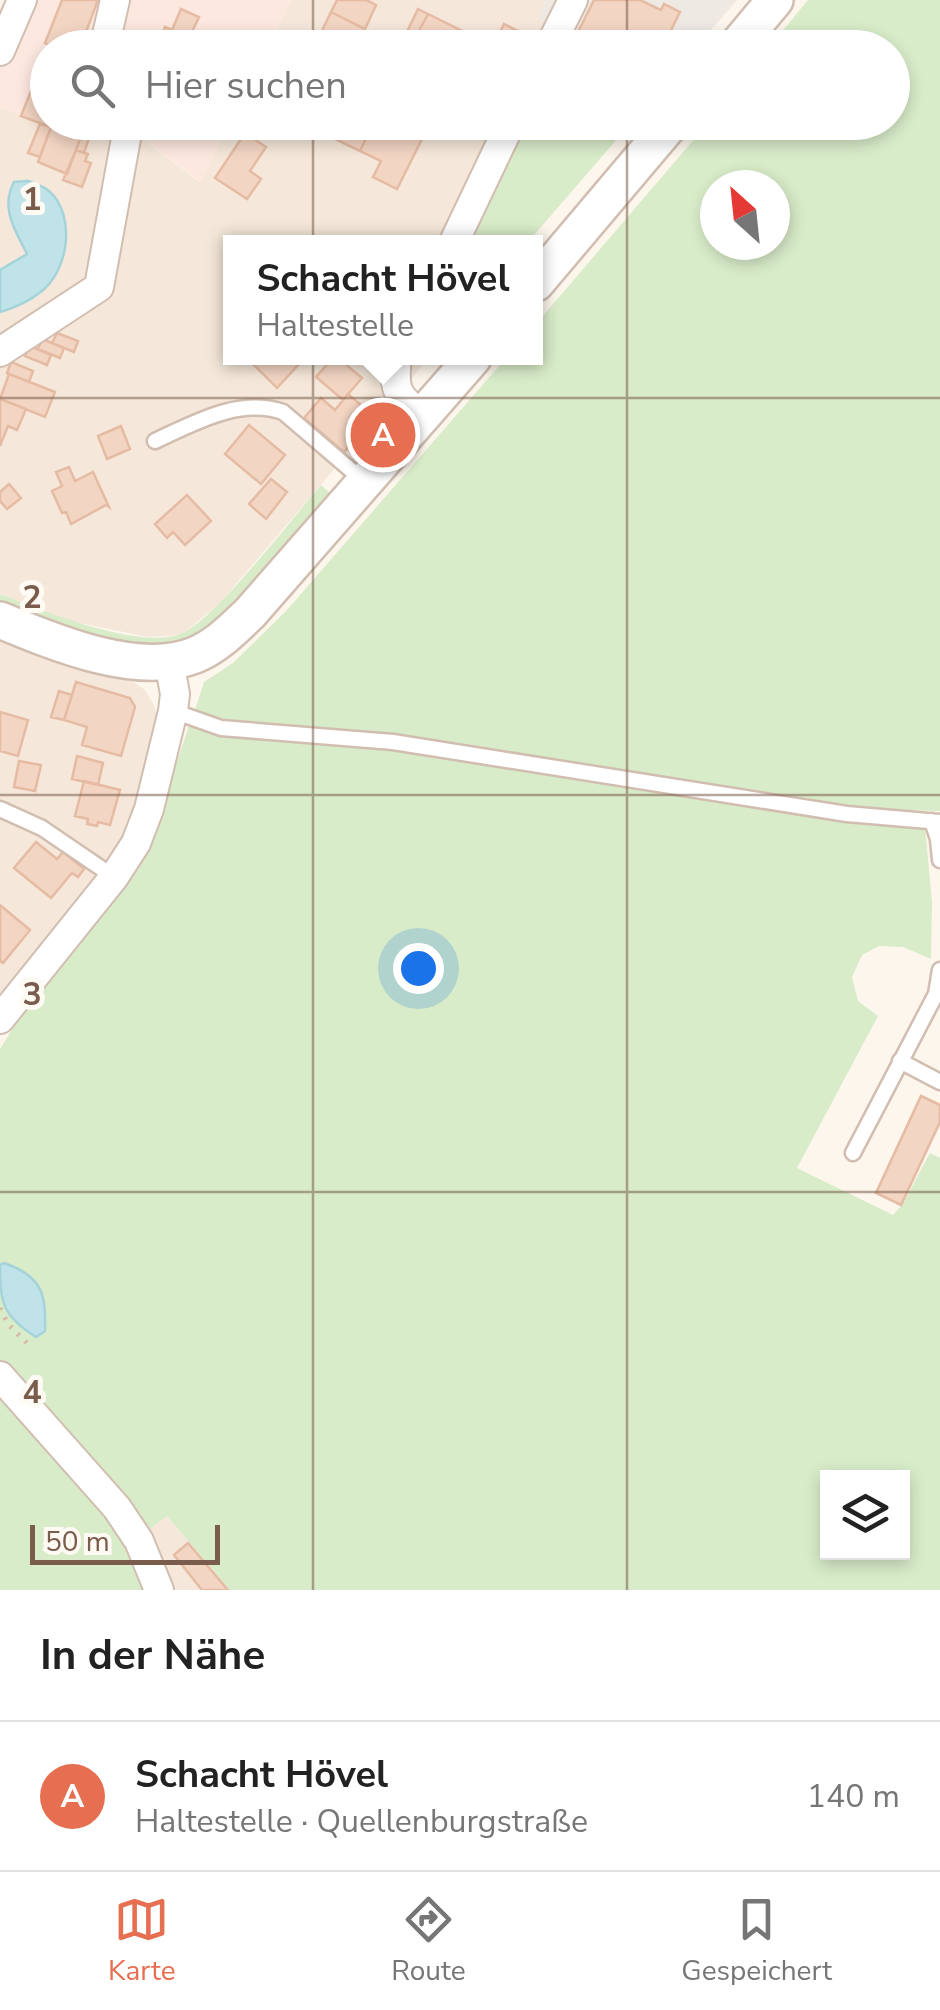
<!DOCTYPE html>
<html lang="de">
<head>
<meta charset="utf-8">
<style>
	body { margin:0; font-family:"Nunito Sans",sans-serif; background:#f2f2f2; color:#222 }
	.controls { position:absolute; right:30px; bottom:30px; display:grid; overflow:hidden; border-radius:0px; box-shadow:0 5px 15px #0003 }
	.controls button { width:90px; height:90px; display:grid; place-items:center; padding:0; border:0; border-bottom:2px solid #e0e0e0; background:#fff; color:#222; font:50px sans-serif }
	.compass { position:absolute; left:700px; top:170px; width:90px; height:90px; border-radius:50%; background:#fff; box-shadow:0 5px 15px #0003; rotate:333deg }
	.scale { position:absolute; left:30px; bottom:25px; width:190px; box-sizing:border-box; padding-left:10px; border:5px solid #7a5c4d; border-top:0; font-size:28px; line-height:35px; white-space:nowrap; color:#7a5c4d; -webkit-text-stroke:8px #fffaf3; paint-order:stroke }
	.you { position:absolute; left:418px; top:968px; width:35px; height:35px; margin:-25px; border:8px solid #fff; border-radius:50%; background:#1a73e8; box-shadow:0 0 0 15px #1a73e833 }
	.badge { display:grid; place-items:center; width:65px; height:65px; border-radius:50%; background:#e76f51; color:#fff; font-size:32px; font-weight:700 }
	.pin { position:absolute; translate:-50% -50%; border:5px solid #fff; box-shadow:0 2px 10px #0006 }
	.popup { position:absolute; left:223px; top:235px; width:320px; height:130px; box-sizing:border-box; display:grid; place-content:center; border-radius:0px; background:#fff; filter:drop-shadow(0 2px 8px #0005); font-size:32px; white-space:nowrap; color:#767676 }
	.popup b { font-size:38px; color:#222 }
	.popup::after { content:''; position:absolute; left:50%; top:100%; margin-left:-20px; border:20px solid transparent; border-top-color:#fff }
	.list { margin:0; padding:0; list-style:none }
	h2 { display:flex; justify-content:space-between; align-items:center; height:130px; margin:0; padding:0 40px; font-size:42px }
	h2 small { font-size:32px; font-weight:400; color:#767676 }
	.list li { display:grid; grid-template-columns:65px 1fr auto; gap:30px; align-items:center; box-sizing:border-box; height:150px; padding:0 40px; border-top:2px solid #e0e0e0 }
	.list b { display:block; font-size:38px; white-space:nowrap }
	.list p { margin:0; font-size:32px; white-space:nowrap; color:#767676 }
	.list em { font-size:32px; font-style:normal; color:#767676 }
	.icon { flex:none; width:55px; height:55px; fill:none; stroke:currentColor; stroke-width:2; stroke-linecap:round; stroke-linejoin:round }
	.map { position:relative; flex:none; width:940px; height:1590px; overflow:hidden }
	.search { position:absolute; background:#fff; box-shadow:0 5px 15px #0003; left:30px; right:30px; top:30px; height:110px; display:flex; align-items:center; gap:25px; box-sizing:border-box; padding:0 35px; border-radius:55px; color:#767676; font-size:38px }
	.sheet { height:280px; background:#fff }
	nav { display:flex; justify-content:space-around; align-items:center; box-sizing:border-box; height:140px; border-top:2px solid #e0e0e0; background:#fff; font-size:28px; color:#767676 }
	nav a { display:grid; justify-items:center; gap:5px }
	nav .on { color:#e76f51 }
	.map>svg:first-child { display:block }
	.residential { fill:#f5e8da }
	.commercial { fill:#fde8e0 }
	.industrial { fill:#efe9e4 }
	.green { fill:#d8ecc9; fill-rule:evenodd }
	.water { fill:#bfe3e8; stroke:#a5d3da; stroke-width:2.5 }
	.building { fill:#f3d5c3; stroke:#e6bba3; stroke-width:2.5 }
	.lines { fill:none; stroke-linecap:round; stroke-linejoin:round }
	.service-casing { stroke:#d1beb0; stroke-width:19 }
	.minor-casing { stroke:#d1beb0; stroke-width:32 }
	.tertiary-casing { stroke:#d1beb0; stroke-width:40 }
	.path { stroke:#d9b8a5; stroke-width:5; stroke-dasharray:2.5 8; stroke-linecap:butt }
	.service { stroke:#fff; stroke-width:14 }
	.minor { stroke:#fff; stroke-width:28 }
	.tertiary { stroke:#fff; stroke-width:35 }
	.grid { fill:none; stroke:#7a5c4d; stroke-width:2.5; stroke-opacity:0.55 }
	.grid-label { font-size:32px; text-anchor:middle; font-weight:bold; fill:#7a5c4d; stroke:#fffaf3; stroke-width:10; stroke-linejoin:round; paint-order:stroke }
</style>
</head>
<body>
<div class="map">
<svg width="940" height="1590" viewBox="0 0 940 1590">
	<rect width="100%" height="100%" fill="#fdf6ec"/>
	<path class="residential" d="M291,0H546L540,15L559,48H267Z
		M0,107L58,130L61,123H121L200,182L230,123H522L463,242H230V358H429L219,604L181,635L148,637L70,621L0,594Z
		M0,636L132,681L145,690L154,705L157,717L131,828L118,850L0,999Z
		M167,1516L230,1590H167L145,1533Z"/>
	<path class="commercial" d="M29,0H291L267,47L48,48V122L58,130L0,107V67Z
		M121,123H230L201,182Z"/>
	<path class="industrial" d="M546,0H737L696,47H575L549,35L540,15Z"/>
	<path class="green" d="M808,0H940V811L849,809L394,735L234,722L195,710L204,682L233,663L287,610L506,358H536V324L708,123L892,122V48L769,47ZM715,185H775V245H715Z
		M522,123H631L528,242H463Z
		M321,485L335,497C303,534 230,627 187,643C133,662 51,626 0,607V594C44,611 133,648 178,635C210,626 295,515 321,485Z
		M189,726C266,749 350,742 430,753C595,777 759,816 925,827L932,902L931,959L903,947L879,946L862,955L852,977L858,1001L878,1016L797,1168L893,1215L902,1205L930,1153L940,1158V1590H230L167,1516L145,1533L0,1365V1049L41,983L129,881L149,844ZM828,1478H902V1552H828Z
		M0,1392L112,1517L142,1590H0Z"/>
	<path class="water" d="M28,181C35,184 43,186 49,191C76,215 69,269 42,291C31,300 14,308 0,312V270L27,254C15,230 0,208 14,182Z
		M4,1263C42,1276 46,1293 45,1331L36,1337C3,1316 0,1304 0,1265Z"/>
	<path class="building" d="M62,0H98L80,48H57L45,43Z
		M337,0H366L376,5L365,29L331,12Z
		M594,0H640L661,10L664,4L680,12L662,48H630L602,34L596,46L576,36Z
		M181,9L199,17L189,38L172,30Z
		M418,9L428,14L412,44L403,40Z
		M331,12L365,29L355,48H335L318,39Z
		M428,14L479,39L475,48H419L412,44Z
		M504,24L534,39L530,48H492Z
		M165,27L186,36L181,48L157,45Z
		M48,48V122H61L58,130L21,116Z
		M61,122H75L92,129L84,153L76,150L80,139L58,130Z
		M318,122H374L360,151L314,129Z
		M374,122H398L424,135L397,189L373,177L381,161L360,151Z
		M40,124L51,127L40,157L28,153Z
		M51,127L80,139L67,174L38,162Z
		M245,133L266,147L250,171L261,179L247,199L215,178Z
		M76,150L88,154L85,161L91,163L82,187L63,180Z
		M57,333L78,341L74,352L52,343Z
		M42,339L64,348L60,358L38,349Z
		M30,346L51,355L47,365L25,356Z
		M261,358H292L299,364L277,388L254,365Z
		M333,358H338L362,378L343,400L316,377Z
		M11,362L33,371L29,382L7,373Z
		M9,374L55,392L45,417L0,399Z
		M348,394L375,417L344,452L304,418L321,398L335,410Z
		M0,399L26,409L17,430L8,426L0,446Z
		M249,425L285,455L261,484L225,454Z
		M121,426L130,449L107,459L98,436Z
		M69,467L75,481L93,472L109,507L106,505L71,524L66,512L62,513L52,491L62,486L56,472Z
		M271,479L287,492L266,519L249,504Z
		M9,484L21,498L7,509L0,501V492Z
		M187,495L211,521L185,545L173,532L167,538L155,524Z
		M76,682L130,698L135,707L121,756L82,745L87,727L64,720Z
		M59,691L72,695L64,720L51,717Z
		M0,712L28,720L18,756L0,751Z
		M77,756L103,763L98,785L72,779Z
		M19,761L41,765L35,791L14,787Z
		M84,781L120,790L110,825L98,822L97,826L87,824L88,819L75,816Z
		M36,842L57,859L63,852L84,869L78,877L72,873L51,898L14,868Z
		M0,905L30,930L3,963L0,961Z
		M921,1096L940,1105V1122L901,1205L876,1193Z
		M188,1543L228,1590H202L174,1555Z"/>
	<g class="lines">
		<g class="service-casing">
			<path id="service" d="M155,441C194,423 239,397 283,412L365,482
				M173,711L221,728L393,742L847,814L940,822
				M0,809L42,828L114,877
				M932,821L938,839L940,860
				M900,1061L940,1082
				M853,1153L936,994L940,970"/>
		</g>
		<g class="minor-casing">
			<path id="minor" d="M104,48L115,0
				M549,48L573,0
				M0,51L22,0
				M454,242L505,135
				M0,352L99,287L129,122
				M397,358C393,391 397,396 423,417
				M0,1019L114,877L136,843L149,809L173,711L175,694L169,661
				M0,1376L117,1508L139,1541L159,1590"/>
		</g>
		<g class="tertiary-casing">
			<path id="tertiary" d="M735,48L775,0
				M536,283L672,122
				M0,620C53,642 138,678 195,655C217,646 233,629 250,613L473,358"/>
		</g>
		<path class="path" d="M0,1308L8,1324L27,1343"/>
		<use href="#service" class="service"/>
		<use href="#minor" class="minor"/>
		<use href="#tertiary" class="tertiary"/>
	</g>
	<path class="grid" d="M313,0V48M627,0V48M313,122V1590M627,122V1590M0,398H940M0,795H940M0,1192H940"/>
	<g class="grid-label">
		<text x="32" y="210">1</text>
		<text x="32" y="608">2</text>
		<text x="32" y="1005">3</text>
		<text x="32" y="1403">4</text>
	</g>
</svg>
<div class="controls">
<button><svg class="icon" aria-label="layers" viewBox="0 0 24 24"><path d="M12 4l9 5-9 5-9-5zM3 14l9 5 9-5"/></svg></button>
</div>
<svg class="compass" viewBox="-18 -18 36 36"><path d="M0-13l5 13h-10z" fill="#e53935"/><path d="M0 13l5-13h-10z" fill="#767676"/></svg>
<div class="scale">50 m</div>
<div class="you"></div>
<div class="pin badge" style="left:383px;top:435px">A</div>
<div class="popup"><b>Schacht Hövel</b>Haltestelle</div>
<div class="search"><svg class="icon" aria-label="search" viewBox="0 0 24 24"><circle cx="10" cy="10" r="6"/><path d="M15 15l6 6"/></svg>Hier suchen</div>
</div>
<section class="sheet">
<h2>In der Nähe<small></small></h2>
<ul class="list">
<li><span class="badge">A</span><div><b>Schacht Hövel</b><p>Haltestelle · Quellenburgstraße</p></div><em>140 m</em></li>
</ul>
</section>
<nav>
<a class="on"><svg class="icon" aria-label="map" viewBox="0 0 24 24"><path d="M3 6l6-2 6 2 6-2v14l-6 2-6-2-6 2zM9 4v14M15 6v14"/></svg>Karte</a>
<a><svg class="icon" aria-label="directions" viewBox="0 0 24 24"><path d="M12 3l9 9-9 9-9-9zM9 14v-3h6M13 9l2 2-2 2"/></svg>Route</a>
<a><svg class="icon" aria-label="saved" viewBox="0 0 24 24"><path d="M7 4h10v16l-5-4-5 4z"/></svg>Gespeichert</a>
</nav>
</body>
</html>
